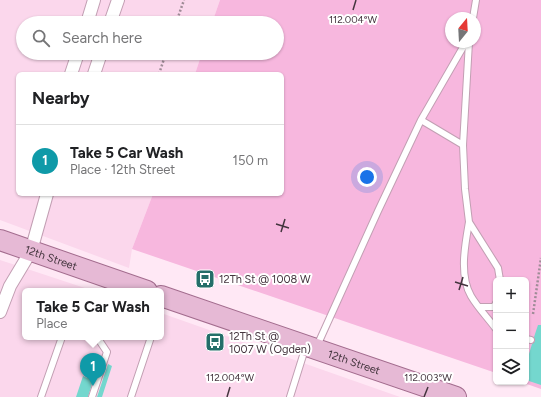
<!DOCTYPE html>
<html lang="en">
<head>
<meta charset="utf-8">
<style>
	body { margin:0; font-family:Figtree,sans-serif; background:#f2f2f2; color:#202124 }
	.controls { position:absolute; right:12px; bottom:12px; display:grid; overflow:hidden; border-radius:6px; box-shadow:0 1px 3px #0004 }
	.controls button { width:36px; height:36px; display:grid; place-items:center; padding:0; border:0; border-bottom:1px solid #e0e0e0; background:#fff; color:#202124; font:20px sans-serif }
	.compass { position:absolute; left:445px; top:12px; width:36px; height:36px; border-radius:50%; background:#fff; box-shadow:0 1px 3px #0004; rotate:18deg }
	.you { position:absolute; left:367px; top:177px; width:14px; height:14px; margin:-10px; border:3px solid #fff; border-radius:50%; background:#1a73e8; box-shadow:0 0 0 6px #1a73e833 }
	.badge { display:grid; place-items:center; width:26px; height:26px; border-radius:50%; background:#d93025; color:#fff; font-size:13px; font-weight:700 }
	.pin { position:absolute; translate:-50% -33px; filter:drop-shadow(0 1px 2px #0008) }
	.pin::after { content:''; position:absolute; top:21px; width:14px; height:12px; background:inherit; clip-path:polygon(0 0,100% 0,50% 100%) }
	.popup { position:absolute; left:22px; top:288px; width:142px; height:52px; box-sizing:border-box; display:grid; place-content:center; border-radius:6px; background:#fff; filter:drop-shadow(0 1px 3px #0005); font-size:13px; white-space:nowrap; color:#757577 }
	.popup b { font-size:15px; color:#202124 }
	.popup::after { content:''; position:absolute; left:50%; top:100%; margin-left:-8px; border:8px solid transparent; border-top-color:#fff }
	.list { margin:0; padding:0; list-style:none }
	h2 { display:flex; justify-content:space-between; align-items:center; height:52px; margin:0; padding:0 16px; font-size:17px }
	h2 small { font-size:13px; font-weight:400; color:#757577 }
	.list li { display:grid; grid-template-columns:26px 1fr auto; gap:12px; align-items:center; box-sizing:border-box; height:72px; padding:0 16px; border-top:1px solid #e0e0e0 }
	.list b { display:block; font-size:15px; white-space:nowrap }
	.list p { margin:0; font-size:13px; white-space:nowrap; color:#757577 }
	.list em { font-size:13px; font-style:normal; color:#757577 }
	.icon { flex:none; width:22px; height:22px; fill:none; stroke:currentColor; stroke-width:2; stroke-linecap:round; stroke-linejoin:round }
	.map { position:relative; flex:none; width:541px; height:397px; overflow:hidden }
	.search { position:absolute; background:#fff; box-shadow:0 1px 3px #0004; left:16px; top:16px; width:268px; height:44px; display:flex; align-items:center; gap:10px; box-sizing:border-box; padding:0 14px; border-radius:22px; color:#757577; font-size:15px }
	.panel { position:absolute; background:#fff; box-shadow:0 1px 3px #0004; left:16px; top:72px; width:268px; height:124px; border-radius:6px }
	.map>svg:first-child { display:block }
	.built { fill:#fbd7ec }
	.green { fill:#f7b7de; fill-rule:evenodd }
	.building { fill:#74d7ce }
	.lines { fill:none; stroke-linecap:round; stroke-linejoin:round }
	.service-casing { stroke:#c29fb3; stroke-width:8 }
	.minor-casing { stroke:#c29fb3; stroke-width:14 }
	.primary-casing { stroke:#a36c8e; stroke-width:22 }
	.path { stroke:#9f8c97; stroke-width:2.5; stroke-dasharray:2 2; stroke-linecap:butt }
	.service { stroke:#fff; stroke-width:6 }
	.minor { stroke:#fff; stroke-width:12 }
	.primary { stroke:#e6b9d5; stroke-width:20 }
	.ticks { fill:none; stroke:#44353e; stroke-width:1.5 }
	.labels { text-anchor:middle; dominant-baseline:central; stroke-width:4; stroke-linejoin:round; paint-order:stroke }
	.street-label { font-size:11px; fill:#44353e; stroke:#fff }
	.poi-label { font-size:11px; fill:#44353e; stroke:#fff; text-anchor:start }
	.ticks-label { font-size:10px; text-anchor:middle; fill:#44353e; stroke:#fff; stroke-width:4; stroke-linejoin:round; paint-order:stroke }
</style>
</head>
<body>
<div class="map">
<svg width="541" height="397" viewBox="0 0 541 397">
	<rect width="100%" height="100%" fill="#ffe8f5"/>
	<path class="built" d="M0,0H220L212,23H23V53H202L195,74H18V194H153L132,249L129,268L0,220Z
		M0,260L94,291H25V337H161V313L400,397H0Z"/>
	<path class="green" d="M220,0H541V389L521,382H526V280H496V373L132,249L153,194H282V74H195L202,53H277V23H212ZM451,18H475V42H451Z"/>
	<path class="building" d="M538,325H541V385L526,380V364L532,344L535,341L534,337Z
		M93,360L99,362L88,397H76L83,376L87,378Z
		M108,364L112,366L102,397H97Z"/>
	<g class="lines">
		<g class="service-casing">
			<path id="service" d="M473,18L476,0
				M469,42L463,145L465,189L469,222L498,268L500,280
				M421,120L463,145
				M469,222C465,245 459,275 471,296C478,308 488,318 496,329
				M479,307H494L496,303
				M526,339L531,340
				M317,346L378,211L421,120L466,42
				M41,397L62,337
				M92,397L107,352L97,337
				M131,397L151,337
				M290,397L305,349"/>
		</g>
		<g class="minor-casing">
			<path id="minor" d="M87,23L94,0
				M110,23L118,0
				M71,74L78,53
				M94,74L101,53
				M0,312L10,286L31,251L47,194"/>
		</g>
		<g class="primary-casing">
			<g id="primary">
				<path id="s1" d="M0,240L147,291"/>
				<path id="s2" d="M161,296L456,397"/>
			</g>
		</g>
		<path class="path" d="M176,23L184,0
			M159,74L166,53
			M533,314L541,258"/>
		<use href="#service" class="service"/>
		<use href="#minor" class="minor"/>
		<use href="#primary" class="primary"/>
	</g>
	<path class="ticks" d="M353,10L356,0M276,224L289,228M281,232L285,219M455,282L468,286M459,290L463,277M227,397L230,387M424,397L428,387"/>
	<defs>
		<g id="bus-square" transform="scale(1)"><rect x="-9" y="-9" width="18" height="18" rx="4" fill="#246e69" stroke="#fff"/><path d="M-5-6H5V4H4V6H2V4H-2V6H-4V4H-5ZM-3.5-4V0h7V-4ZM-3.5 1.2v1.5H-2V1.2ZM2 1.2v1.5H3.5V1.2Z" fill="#fff"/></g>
	</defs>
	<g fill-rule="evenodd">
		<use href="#bus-square" x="205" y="279"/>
		<use href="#bus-square" x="215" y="342"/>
	</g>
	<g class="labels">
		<g class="street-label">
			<text stroke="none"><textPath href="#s1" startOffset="54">12th Street</textPath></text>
			<text stroke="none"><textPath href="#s2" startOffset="204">12th Street</textPath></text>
		</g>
		<g class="poi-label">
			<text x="219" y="279">12Th St @ 1008 W</text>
			<text x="229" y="336">12Th St @<tspan x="229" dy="13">1007 W (Ogden)</tspan></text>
		</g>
	</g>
	<g class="ticks-label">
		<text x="353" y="23">112.004°W</text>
		<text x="230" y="381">112.004°W</text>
		<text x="428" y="381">112.003°W</text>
	</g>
</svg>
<div class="controls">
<button>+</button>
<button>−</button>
<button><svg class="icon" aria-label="layers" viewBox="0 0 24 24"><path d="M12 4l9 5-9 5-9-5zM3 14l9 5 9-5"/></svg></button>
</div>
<svg class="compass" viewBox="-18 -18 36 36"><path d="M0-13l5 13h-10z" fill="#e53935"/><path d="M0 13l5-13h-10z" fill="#757577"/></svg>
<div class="you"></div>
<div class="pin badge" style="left:93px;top:386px;background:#0f9aa8">1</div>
<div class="popup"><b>Take 5 Car Wash</b>Place</div>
<div class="search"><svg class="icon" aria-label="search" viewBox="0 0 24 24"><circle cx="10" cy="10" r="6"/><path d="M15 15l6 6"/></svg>Search here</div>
<section class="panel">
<h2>Nearby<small></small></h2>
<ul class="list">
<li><span class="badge" style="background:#0f9aa8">1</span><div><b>Take 5 Car Wash</b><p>Place · 12th Street</p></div><em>150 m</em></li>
</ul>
</section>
</div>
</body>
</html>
